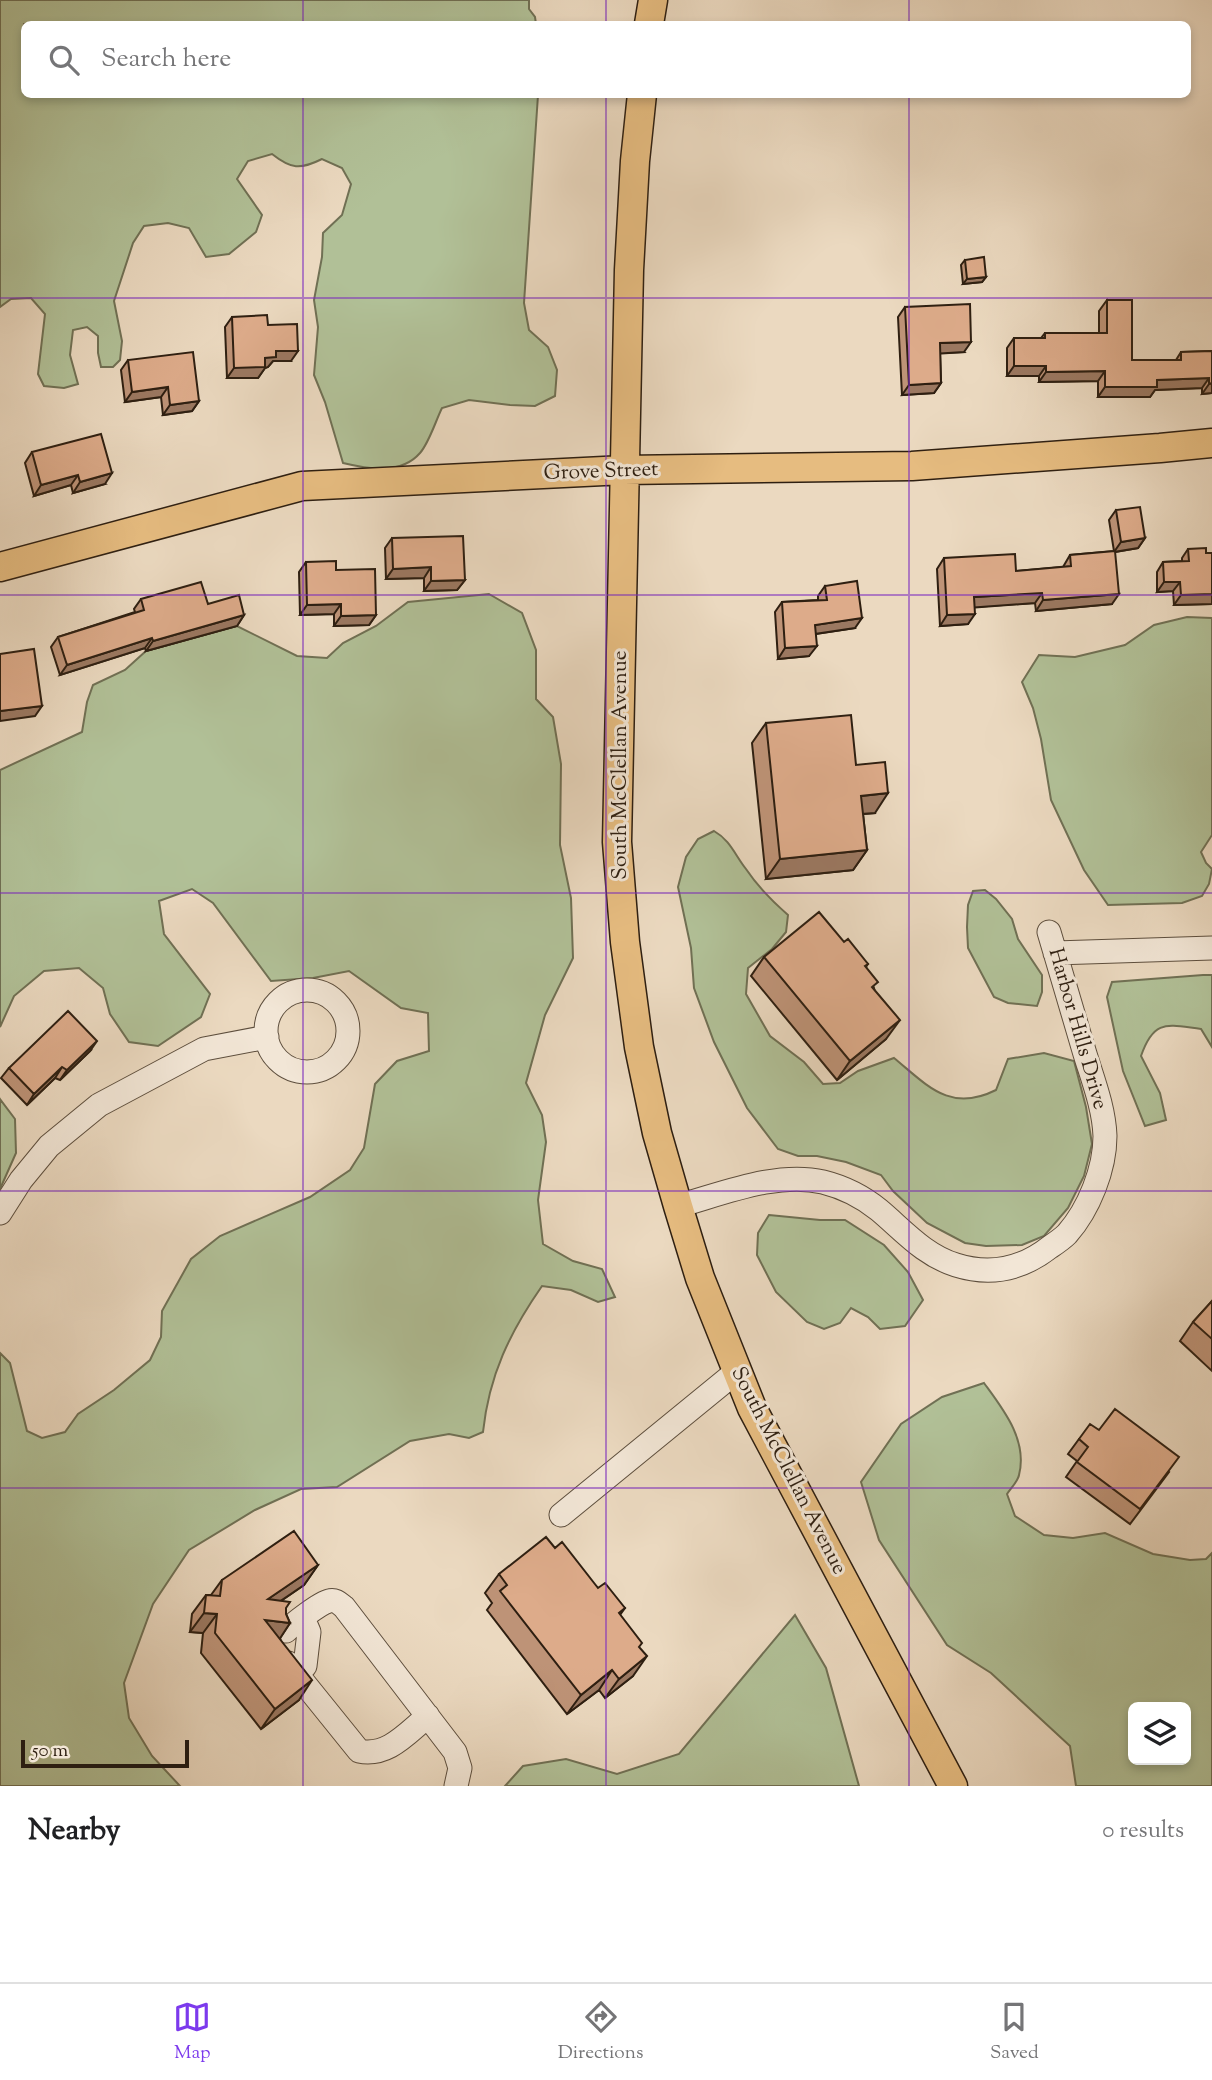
<!DOCTYPE html>
<html lang="en">
<head>
<meta charset="utf-8">
<style>
	body { margin:0; font-family:"Sorts Mill Goudy",serif; background:#f2f2f2; color:#202124 }
	.controls { position:absolute; right:21px; bottom:21px; display:grid; overflow:hidden; border-radius:10px; box-shadow:0 4px 10px #0003 }
	.controls button { width:63px; height:63px; display:grid; place-items:center; padding:0; border:0; border-bottom:2px solid #e0e0e0; background:#fff; color:#202124; font:35px sans-serif }
	.scale { position:absolute; left:21px; bottom:18px; width:168px; box-sizing:border-box; padding-left:7px; border:4px solid #2e1f11; border-top:0; font-size:19px; line-height:24px; white-space:nowrap; color:#2e1f11; -webkit-text-stroke:5px #f2e6d6; paint-order:stroke }
	.list { margin:0; padding:0; list-style:none }
	h2 { display:flex; justify-content:space-between; align-items:center; height:91px; margin:0; padding:0 28px; font-size:30px }
	h2 small { font-size:23px; font-weight:400; color:#757577 }
	.icon { flex:none; width:38px; height:38px; fill:none; stroke:currentColor; stroke-width:2; stroke-linecap:round; stroke-linejoin:round }
	.map { position:relative; flex:none; width:1212px; height:1786px; overflow:hidden }
	.search { position:absolute; background:#fff; box-shadow:0 4px 10px #0003; left:21px; right:21px; top:21px; height:77px; display:flex; align-items:center; gap:18px; box-sizing:border-box; padding:0 24px; border-radius:10px; color:#757577; font-size:26px }
	.sheet { height:196px; background:#fff }
	nav { display:flex; justify-content:space-around; align-items:center; box-sizing:border-box; height:98px; border-top:2px solid #e0e0e0; background:#fff; font-size:19px; color:#757577 }
	nav a { display:grid; justify-items:center; gap:4px }
	nav .on { color:#7c3aed }
	.map>svg:first-child { display:block }
	.green { fill:#b1c097; stroke:#707054; stroke-width:2; fill-rule:evenodd }
	.lines { fill:none; stroke-linecap:round; stroke-linejoin:round }
	.minor-casing { stroke:#5d4e3d; stroke-width:25 }
	.major-casing { stroke:#2e1f11; stroke-width:31 }
	.minor { stroke:#f2e6d6; stroke-width:23 }
	.major { stroke:#e6bc80; stroke-width:28 }
	.wall { fill:#be9377; stroke:#2e1f11; stroke-width:2 }
	.shaded-wall { fill:#9b7861; stroke:#2e1f11; stroke-width:2 }
	.building { fill:#ddab8a; stroke:#2e1f11; stroke-width:2 }
	.grid { fill:none; stroke:#7b2cbf; stroke-width:2; stroke-opacity:0.55 }
	.labels { text-anchor:middle; dominant-baseline:central; stroke-width:6; stroke-linejoin:round; paint-order:stroke }
	.street-label { font-size:21px; fill:#2e1f11; stroke:#f2e6d6 }
</style>
</head>
<body>
<div class="map">
<svg width="1212" height="1786" viewBox="0 0 1212 1786">
	<rect width="100%" height="100%" fill="#ebd9c0"/>
	<filter id="stains"><feTurbulence type="fractalNoise" baseFrequency=".00286" numOctaves="4"/><feColorMatrix values="0 0 0 0 .2 0 0 0 0 .09 0 0 0 0 .02 0 0 0 .5 -.17"/></filter>
	<radialGradient id="worn" r=".72"><stop offset=".6" stop-color="#630" stop-opacity="0"/><stop offset="1" stop-color="#630" stop-opacity=".3"/></radialGradient>
	<path class="green" d="M0,0H529V9L535,17L536,24H24V94L538,95L524,303L529,330L548,347L557,370L555,396L535,406L510,405L469,400L442,408C436,420 429,443 420,453C401,475 368,469 343,463L325,402L314,375L318,327L314,300L322,257L323,233L342,215L351,184L342,168L322,159C300,170 291,169 272,154L248,161L237,179L262,215L256,232L229,254L206,257L189,228L168,223L144,226L133,243L114,301L122,341L120,360L113,367H101L98,353V336L87,327L73,330L70,355L78,384L64,388L44,386L38,374L45,314L31,298L11,299L0,307Z
		M489,594L522,613L536,650V699L553,717L561,764L560,845L571,898L573,958L545,1015L526,1083L542,1115L546,1142L538,1200L543,1244L573,1261L602,1269L615,1297L598,1302L571,1290L542,1286C510,1332 489,1375 483,1432L469,1438L449,1434L410,1441L337,1487L301,1489L255,1510L189,1550L153,1604L124,1683L129,1718L152,1756L180,1786H0V1353L10,1363L27,1431L42,1438L65,1432L78,1414L114,1390L150,1360L161,1337L162,1311L191,1259L220,1236L310,1197L350,1170L364,1148L375,1084L397,1061L429,1051L428,1013L401,1008L349,971L313,978L271,981L213,903L192,889L159,901L164,934L210,994L201,1017L158,1046L129,1042L110,1014L103,988L79,968L44,971L14,996L0,1027V770L82,732L87,702L93,685L125,670L146,651L237,626L297,656L327,658L343,643L376,626L408,602Z
		M1187,617L1212,618V835L1201,852L1206,863L1212,869L1209,884L1202,896L1182,903L1108,905L1084,870L1051,800L1041,739L1033,708L1022,682L1039,655L1075,657L1125,645L1154,625Z
		M714,831C730,840 735,855 746,869C758,887 772,901 788,915L786,932L772,949L748,968L746,994L770,1036L804,1062L823,1084L840,1083L858,1071L894,1058C928,1086 950,1113 996,1090L1008,1059L1044,1053L1074,1061L1086,1107L1092,1144L1084,1176L1068,1208L1044,1236L1022,1245L986,1246L965,1243L927,1223L893,1191L881,1175L846,1162L817,1156H798L778,1149L747,1108L714,1042L694,988L691,948L678,887L686,857L698,839Z
		M985,890L996,899L1012,919L1018,939L1042,975V992L1037,1006L1008,1003L994,997L968,948L967,927L968,905L973,891Z
		M1203,975H1212V1047L1201,1029C1168,1025 1154,1018 1141,1056L1160,1093L1166,1120L1145,1126L1123,1071L1107,997L1112,982Z
		M0,1099L15,1119L16,1153L0,1189Z
		M769,1215L820,1220H845L884,1245L908,1272L923,1300L905,1326L880,1329L868,1317L851,1308L840,1323L824,1329L807,1322L776,1292L757,1255L758,1233Z
		M984,1383C1003,1409 1028,1440 1019,1475C1018,1481 1011,1488 1007,1494L1015,1516L1044,1535L1073,1538L1105,1533L1153,1554L1190,1560L1206,1559L1212,1553V1786H1076L1070,1746L991,1673L947,1645L879,1540L861,1482L901,1424L942,1397ZM1133,1707H1186V1760H1133Z
		M795,1615L826,1668L859,1786H505L523,1766L566,1759L617,1774L679,1754Z"/>
	<g class="lines">
		<g class="minor-casing">
			<path id="minor" d="M1055,953L1212,948
				M266 1031a41 41 0 1 1 82 0a41 41 0 1 1-82 0Z
				M678,1206C722,1194 777,1171 823,1182C843,1187 863,1197 879,1210C904,1231 924,1255 956,1265C991,1276 1022,1269 1050,1247C1056,1243 1062,1239 1067,1234C1089,1209 1105,1169 1105,1136C1104,1108 1093,1080 1085,1054C1073,1013 1061,972 1049,932
				M0,1213L21,1180L49,1146L99,1105L204,1049L267,1037
				M561,1515L736,1372
				M286,1631C293,1624 320,1603 329,1601C335,1599 339,1603 344,1607L455,1752L460,1768L456,1786
				M288,1663L359,1751C388,1757 407,1733 428,1716
				M298,1674L305,1666L309,1632L306,1625L300,1620"/>
		</g>
		<g class="major-casing">
			<path id="major" d="M649,24L653,0
				M642,94L635,161L629,270L617,842L625,942L639,1047L657,1133L678,1206L700,1278L752,1408L953,1786
				M0,567L302,486L624,470L912,466L1160,448L1212,443"/>
		</g>
		<use href="#minor" class="minor"/>
		<use href="#major" class="major"/>
	</g>
	<path class="wall" d="M965,260L986,277L982,282L963,284L961,265Z
		M1107,300L1132,360H1176L1181,352L1212,351V393L1202,394V388L1155,390L1150,397H1098V381L1039,382V376H1007V348L1014,338H1041L1045,333H1099V311Z
		M905,307L964,352L940,353L941,383L934,393L902,395L898,317Z
		M232,317L268,325L291,361H273L268,367L265,368L258,378H227L225,327Z
		M128,360L199,401L192,411L163,415L161,397L125,402L121,370Z
		M32,452L105,484L73,493L71,485L34,496L25,463Z
		M1116,510L1145,538L1138,548L1115,552L1112,604L1036,611L1035,603L974,607L968,624L940,626L937,569L944,558L1016,571L1063,567L1070,555L1114,551L1109,520Z
		M392,538L465,580L457,590L424,591V578L386,579L385,548Z
		M1188,549L1206,553H1212V604L1174,605L1173,591L1157,592V572L1163,562L1182,561V558Z
		M306,562L336,570L376,615L369,625L334,626V614L300,615L299,572Z
		M825,586L855,628L816,634L809,656L778,659L775,612L782,602L818,600V596Z
		M141,599L208,604L244,615L237,626L146,651L145,648L60,675L51,647L58,637L135,612L134,609Z
		M766,723L856,765L875,813L863,814L867,850L853,870L766,879L752,743Z
		M844,942L868,964L866,967L874,988L886,1039L837,1080L751,976L764,957Z
		M90,1051L60,1080L55,1078L27,1105L1,1078L9,1068Z
		M1212,1301V1371L1180,1341L1193,1322Z
		M1099,1430L1169,1472L1130,1524L1066,1477L1077,1461L1068,1454L1079,1439Z
		M555,1548L598,1588L625,1608L620,1615L639,1647L633,1676L605,1698L599,1690L567,1714L487,1610L492,1603L485,1593L499,1574Z
		M318,1565L304,1585L281,1601L286,1608V1614L290,1623L280,1638L299,1700L261,1729L201,1653L203,1633L190,1632L192,1614L206,1595H211L222,1580Z"/>
	<path class="shaded-wall" d="M986,277L982,282L963,284L967,279Z
		M971,342L964,352L932,354L940,343Z
		M276,351H298L291,361H273L268,367L265,368L258,378H227L234,368Z
		M1014,366H1046L1039,376H1007Z
		M1105,371L1098,381L1039,382L1046,372Z
		M1209,378L1202,388L1155,390L1150,397H1098L1105,387L1157,380Z
		M941,383L934,393L902,395L909,385Z
		M1212,383V393L1202,394L1209,384Z
		M168,387L161,397L125,402L132,392Z
		M199,401L192,411L163,415L170,405Z
		M112,473L105,484L73,493L80,482Z
		M78,475L71,485L34,496L41,485Z
		M1145,538L1138,548L1114,552L1121,542Z
		M431,567L424,578L386,579L393,569Z
		M465,580L457,590L424,591L431,581Z
		M1164,582H1180L1173,591L1157,592Z
		M1042,593L1035,603L967,608L974,597Z
		M1119,594L1112,604L1036,611L1043,600Z
		M1212,594V604L1174,605L1181,595Z
		M341,604L334,614L300,615L307,605Z
		M975,614L968,624L940,626L947,615Z
		M244,615L237,626L146,651L153,641Z
		M376,615L369,625L334,626L341,616Z
		M862,618L855,628L808,635L815,625Z
		M152,638L145,648L60,675L67,665Z
		M817,646L809,656L778,659L785,648Z
		M42,706L35,716L0,721V711Z
		M888,793L875,813L847,815L861,796Z
		M867,850L853,870L766,879L780,859Z
		M900,1020L886,1039L837,1080L850,1061Z
		M97,1041L90,1051L60,1080L67,1070Z
		M62,1067L55,1078L27,1105L34,1094Z
		M318,1565L304,1585L254,1619L268,1599Z
		M204,1613L217,1614L203,1633L190,1632Z
		M265,1620L290,1623L277,1643Z
		M647,1656L633,1676L605,1698L619,1679Z
		M612,1670L599,1690L567,1714L581,1695Z
		M312,1680L299,1700L261,1729L275,1709Z"/>
	<path class="building" d="M984,257L986,277L967,279L965,260Z
		M1107,300H1132V360H1181V352L1212,351V383L1209,384V378L1157,380V387H1105V371L1046,372V366H1014V338H1045V333H1107Z
		M970,304L971,342L940,343L941,383L909,385L905,307Z
		M267,315L268,325L297,324L298,351H276V357L265,358V367L234,368L232,317Z
		M193,352L199,401L170,405L168,387L132,392L128,360Z
		M101,434L112,473L80,482L78,475L41,485L32,452Z
		M1140,507L1145,538L1121,542L1116,510Z
		M463,536L465,580L431,581V567L393,569L392,538Z
		M1206,548V553H1212V594L1181,595L1180,582H1164L1163,562L1189,561L1188,549Z
		M1115,551L1119,594L1043,600L1042,593L974,597L975,614L947,615L944,558L1015,554L1016,571L1071,566L1070,555Z
		M336,561V570L375,569L376,615L341,616V604L307,605L306,562Z
		M857,581L862,618L815,625L817,646L785,648L782,602L827,600L825,586Z
		M201,582L208,604L239,595L244,615L153,641L152,638L67,665L58,637L144,610L141,599Z
		M34,649L42,706L0,711V654Z
		M851,715L856,765L885,762L888,793L861,796L867,850L780,859L766,723Z
		M819,912L844,942L848,939L868,964L865,966L878,982L872,987L900,1020L850,1061L764,957Z
		M68,1011L97,1041L67,1070L62,1067L34,1094L9,1068Z
		M1212,1301V1339L1193,1322Z
		M1115,1409L1179,1457L1140,1509L1077,1462L1088,1447L1079,1439L1090,1424L1099,1430Z
		M294,1531L318,1565L268,1599L290,1602L286,1608V1614L290,1623L265,1620L312,1680L275,1709L215,1633L217,1614L204,1613L206,1595L220,1596L222,1580Z
		M546,1537L555,1548L562,1542L598,1588L605,1583L625,1608L619,1613L642,1643L639,1647L647,1656L619,1679L612,1670L581,1695L500,1591L507,1585L499,1574Z"/>
	<path class="grid" d="M303,0V24M606,0V24M909,0V24M303,94V1786M606,94V1786M909,94V1786M0,298H1212M0,595H1212M0,893H1212M0,1191H1212M0,1488H1212"/>
	<g class="labels">
		<g class="street-label">
			<text transform="translate(601 472) rotate(-2)">Grove Street</text>
			<text transform="translate(621 765) rotate(-90)">South McClellan Avenue</text>
			<text transform="translate(1077 1029) rotate(74)">Harbor Hills Drive</text>
			<text transform="translate(788 1471) rotate(63)">South McClellan Avenue</text>
		</g>
	</g>
	<rect width="100%" height="100%" filter="url(#stains)"/>
	<rect width="100%" height="100%" fill="url(#worn)"/>
</svg>
<div class="controls">
<button><svg class="icon" aria-label="layers" viewBox="0 0 24 24"><path d="M12 4l9 5-9 5-9-5zM3 14l9 5 9-5"/></svg></button>
</div>
<div class="scale">50 m</div>
<div class="search"><svg class="icon" aria-label="search" viewBox="0 0 24 24"><circle cx="10" cy="10" r="6"/><path d="M15 15l6 6"/></svg>Search here</div>
</div>
<section class="sheet">
<h2>Nearby<small>0 results</small></h2>
<ul class="list">
</ul>
</section>
<nav>
<a class="on"><svg class="icon" aria-label="map" viewBox="0 0 24 24"><path d="M3 6l6-2 6 2 6-2v14l-6 2-6-2-6 2zM9 4v14M15 6v14"/></svg>Map</a>
<a><svg class="icon" aria-label="directions" viewBox="0 0 24 24"><path d="M12 3l9 9-9 9-9-9zM9 14v-3h6M13 9l2 2-2 2"/></svg>Directions</a>
<a><svg class="icon" aria-label="saved" viewBox="0 0 24 24"><path d="M7 4h10v16l-5-4-5 4z"/></svg>Saved</a>
</nav>
</body>
</html>
